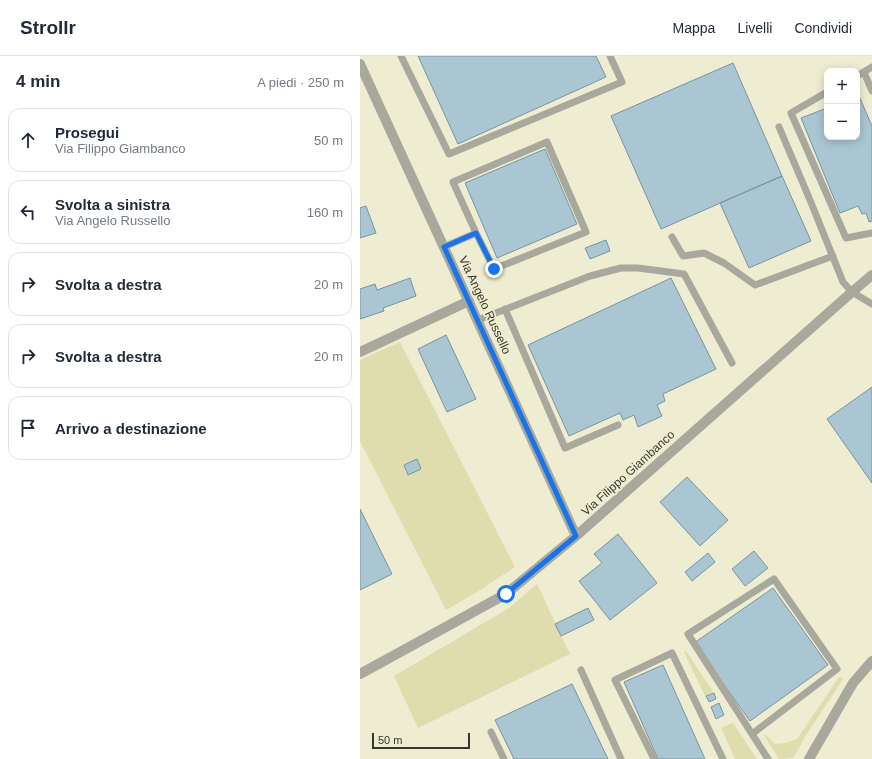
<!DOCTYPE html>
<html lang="it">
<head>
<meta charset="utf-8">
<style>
	body { margin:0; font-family:Helvetica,sans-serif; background:#f6f6f7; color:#1f2937 }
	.controls { position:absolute; right:12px; top:12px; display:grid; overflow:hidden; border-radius:8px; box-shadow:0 2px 10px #0003 }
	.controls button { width:36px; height:36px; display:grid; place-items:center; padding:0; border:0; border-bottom:1px solid #e0e1e3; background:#fff; color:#1f2937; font:20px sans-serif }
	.scale { position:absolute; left:12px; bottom:10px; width:98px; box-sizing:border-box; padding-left:4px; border:2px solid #37362c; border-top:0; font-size:11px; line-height:14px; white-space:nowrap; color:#37362c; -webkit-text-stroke:3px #eeedd1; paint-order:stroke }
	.stop { position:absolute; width:12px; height:12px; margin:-9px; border:3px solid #1a73e8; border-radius:50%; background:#fff }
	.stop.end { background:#1a73e8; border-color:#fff; box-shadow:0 1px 4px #0008 }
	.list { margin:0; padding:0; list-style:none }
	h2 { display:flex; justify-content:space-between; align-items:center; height:52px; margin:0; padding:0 16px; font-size:17px }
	h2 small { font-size:13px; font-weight:400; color:#747a83 }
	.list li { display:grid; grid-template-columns:26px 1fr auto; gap:12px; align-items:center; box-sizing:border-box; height:64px; margin:0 8px 8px; padding:0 8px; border:1px solid #e0e1e3; border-radius:12px }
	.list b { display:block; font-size:15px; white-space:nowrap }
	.list p { margin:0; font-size:13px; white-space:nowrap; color:#747a83 }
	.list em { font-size:13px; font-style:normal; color:#747a83 }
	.icon { flex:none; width:22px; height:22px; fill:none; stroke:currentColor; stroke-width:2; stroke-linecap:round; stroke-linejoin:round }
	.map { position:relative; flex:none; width:512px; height:703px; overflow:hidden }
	header { display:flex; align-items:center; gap:24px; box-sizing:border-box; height:56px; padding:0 20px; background:#fff; border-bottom:1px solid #e0e1e3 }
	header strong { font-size:19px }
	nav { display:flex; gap:22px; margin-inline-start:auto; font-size:14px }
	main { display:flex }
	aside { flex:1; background:#fff }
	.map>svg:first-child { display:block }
	.green { fill:#dfdcae }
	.building { fill:#a9c6d2; stroke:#7894a0 }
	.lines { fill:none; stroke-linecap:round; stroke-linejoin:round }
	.service { stroke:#a8a89c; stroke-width:7 }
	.minor { stroke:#a8a89c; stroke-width:10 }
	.tertiary { stroke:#a8a89c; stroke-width:10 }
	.route { stroke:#1a73e8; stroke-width:5 }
	.labels { text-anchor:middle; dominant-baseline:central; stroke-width:3.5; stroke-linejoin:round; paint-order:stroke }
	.street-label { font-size:12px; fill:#37362c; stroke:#eeedd1 }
</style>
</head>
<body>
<header>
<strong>Strollr</strong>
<nav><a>Mappa</a><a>Livelli</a><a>Condividi</a></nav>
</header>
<main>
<aside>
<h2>4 min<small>A piedi · 250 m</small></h2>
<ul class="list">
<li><svg class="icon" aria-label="ahead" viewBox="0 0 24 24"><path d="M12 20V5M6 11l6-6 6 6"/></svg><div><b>Prosegui</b><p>Via Filippo Giambanco</p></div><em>50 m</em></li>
<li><svg class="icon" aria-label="left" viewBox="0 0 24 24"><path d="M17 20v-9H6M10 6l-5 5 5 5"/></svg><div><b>Svolta a sinistra</b><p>Via Angelo Russello</p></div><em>160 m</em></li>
<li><svg class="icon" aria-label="right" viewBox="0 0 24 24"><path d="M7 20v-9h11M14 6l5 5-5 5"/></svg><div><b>Svolta a destra</b></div><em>20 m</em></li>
<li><svg class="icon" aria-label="right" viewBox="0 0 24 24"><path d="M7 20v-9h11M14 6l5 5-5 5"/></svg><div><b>Svolta a destra</b></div><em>20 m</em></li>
<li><svg class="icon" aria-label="arrive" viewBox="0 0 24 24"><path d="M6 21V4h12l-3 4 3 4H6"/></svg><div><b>Arrivo a destinazione</b></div></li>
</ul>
</aside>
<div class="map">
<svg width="512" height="703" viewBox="0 0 512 703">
	<rect width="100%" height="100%" fill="#eeedd1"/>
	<path class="green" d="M40,286L155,511L122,533L86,554L0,385V304Z
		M177,528L210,598L58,672L34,620L149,552Z
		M326,595L353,636L345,640L324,596Z
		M479,621L484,622L448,676L433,702L419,703L404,679H406L415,688L426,687L437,683Z
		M373,667L397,703H375L361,672Z"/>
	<path class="building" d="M58,0H236L246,21L98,88Z
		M373,7L422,120L301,173L251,60Z
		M499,40L512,70V165L509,166L506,157L502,158L498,150L480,157L441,62L467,52V81H497V41Z
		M185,93L217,168L137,202L105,127Z
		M422,120L451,185L389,212L360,147Z
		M6,150L16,177L0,182V152Z
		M246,184L250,195L230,203L225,192Z
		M50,222L56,240L23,252L24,255L0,263V233L15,228L17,234Z
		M311,222L356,313L303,338L305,345L297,349L302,360L278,371L274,359L263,364L260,357L209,380L168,289Z
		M86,279L116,343L87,356L58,293Z
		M512,331V427L467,363Z
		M57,403L61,413L48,419L44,409Z
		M327,421L368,464L340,490L300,446Z
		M0,453L32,518L0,534Z
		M258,478L297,527L250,564L219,525L242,507L234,498Z
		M394,495L408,512L385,530L372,513Z
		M348,497L355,506L332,525L325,516Z
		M413,532L468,609L390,665L334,587Z
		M228,552L234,564L201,580L195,568Z
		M303,609L345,703H298L264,626Z
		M212,628L248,703H154L135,664Z
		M354,637L356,643L349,646L346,640Z
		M359,647L364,659L356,663L351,651Z"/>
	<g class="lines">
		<path class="service" d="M41,0L89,98L262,26L250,0
			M504,16L512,35
			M497,20L512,11
			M467,36L431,57L486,182L512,177
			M419,71L450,144L483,226L492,236L512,248
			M312,181L323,200L344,197L364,207L395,229L473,200
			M84,191L116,177L134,213L226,176L187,86L93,126L116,177
			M145,253L205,392L258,369
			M118,264L230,220L261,212H278L324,218L372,307
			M221,614L261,703
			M131,676L144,703
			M392,678L477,613L414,523L328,578L408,703
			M294,703L255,624L312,597L363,703"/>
		<path class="minor" d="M0,8L216,480
			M0,296L109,245
			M0,618L146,538L216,480L492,236L512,219"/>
		<path class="tertiary" d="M449,703L493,627L512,605"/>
	</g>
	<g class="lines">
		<path class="route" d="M134,213L116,177L84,191L216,480L146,538"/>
	</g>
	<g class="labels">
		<g class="street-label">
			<text transform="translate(125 249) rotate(65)">Via Angelo Russello</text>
			<text transform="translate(268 417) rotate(-42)">Via Filippo Giambanco</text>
		</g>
	</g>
</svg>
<div class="controls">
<button>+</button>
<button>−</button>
</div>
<div class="scale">50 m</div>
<div class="stop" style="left:146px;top:538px"></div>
<div class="stop end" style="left:134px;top:213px"></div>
</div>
</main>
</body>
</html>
